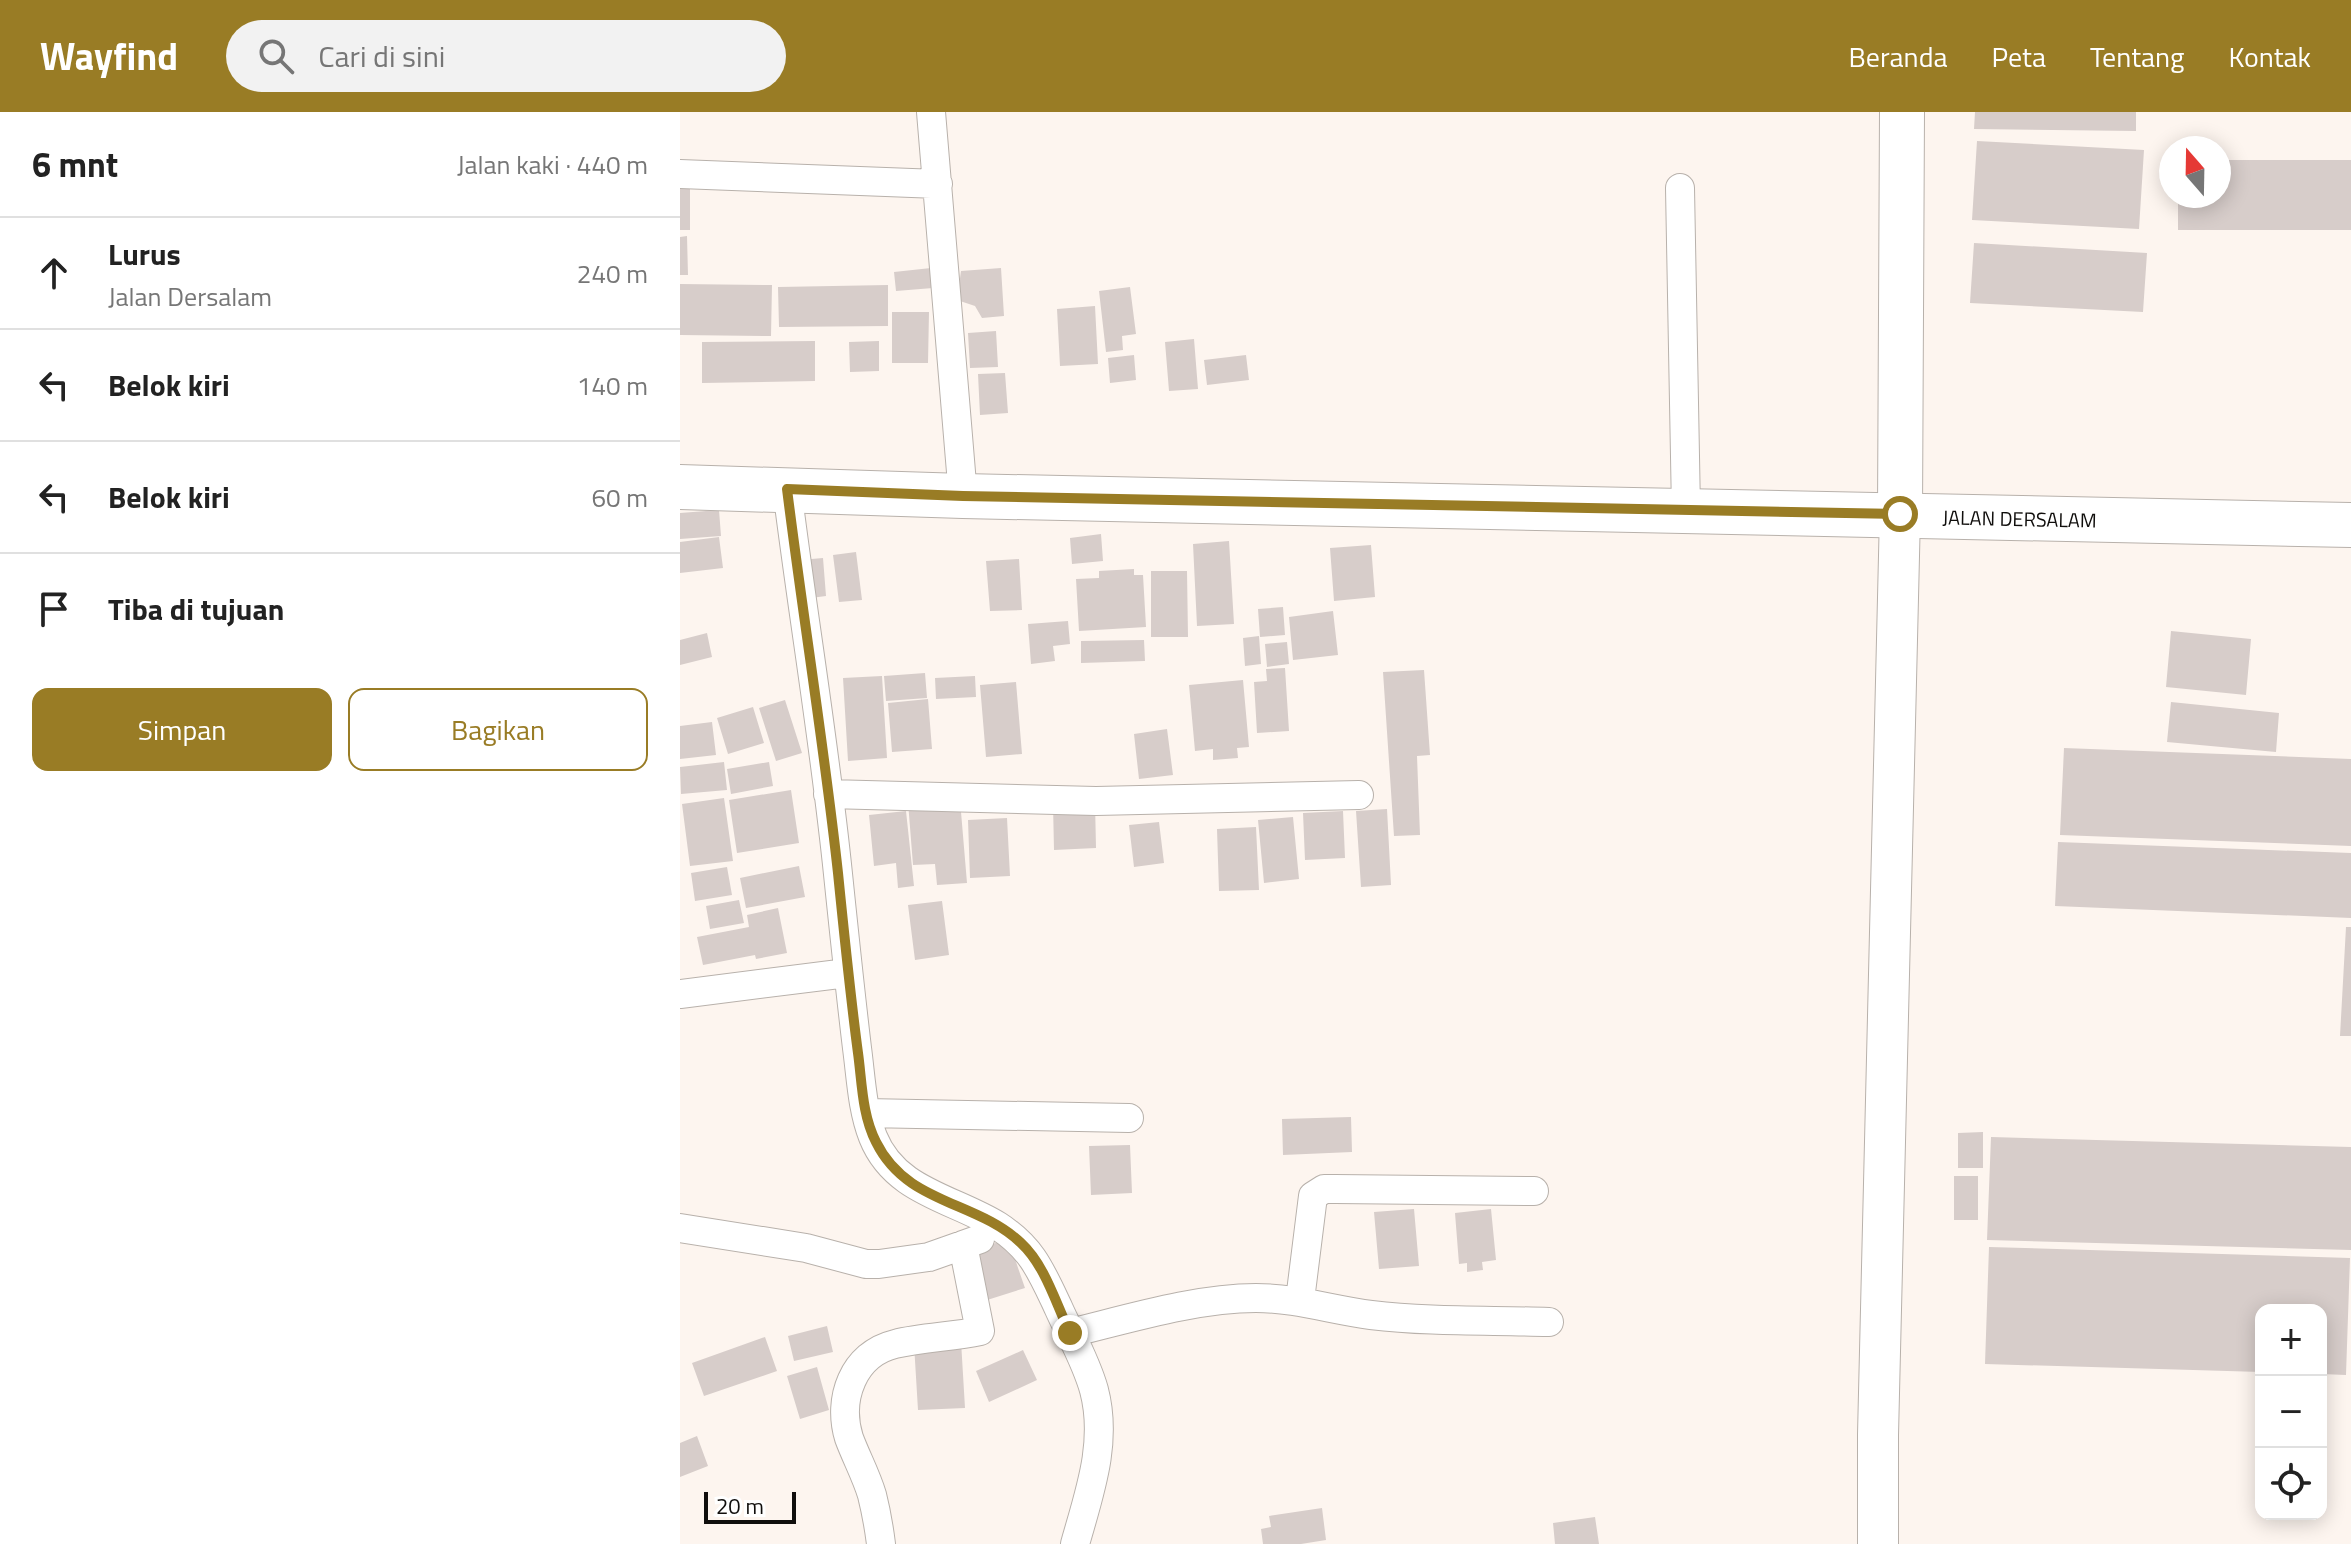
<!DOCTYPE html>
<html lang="id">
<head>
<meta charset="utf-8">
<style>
	body { margin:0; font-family:"Titillium Web",sans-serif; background:#f2f2f2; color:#222 }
	.controls { position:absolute; right:24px; bottom:24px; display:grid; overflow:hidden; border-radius:16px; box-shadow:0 4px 20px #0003 }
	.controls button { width:72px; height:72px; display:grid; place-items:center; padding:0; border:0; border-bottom:2px solid #e0e0e0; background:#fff; color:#222; font:40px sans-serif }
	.compass { position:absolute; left:1479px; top:24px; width:72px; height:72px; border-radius:50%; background:#fff; box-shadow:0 4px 20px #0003; rotate:340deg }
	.scale { position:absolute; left:24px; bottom:20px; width:92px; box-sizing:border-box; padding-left:8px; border:4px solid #100e0c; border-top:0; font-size:22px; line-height:28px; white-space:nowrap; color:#100e0c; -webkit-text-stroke:6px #fff; paint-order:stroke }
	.stop { position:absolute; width:24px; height:24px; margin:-18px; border:6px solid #997c25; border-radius:50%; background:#fff }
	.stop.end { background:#997c25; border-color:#fff; box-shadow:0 2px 8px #0008 }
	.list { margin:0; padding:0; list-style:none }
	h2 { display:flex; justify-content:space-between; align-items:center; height:104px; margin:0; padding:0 32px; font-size:34px }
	h2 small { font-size:26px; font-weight:400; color:#767676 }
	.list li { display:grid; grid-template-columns:52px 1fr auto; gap:24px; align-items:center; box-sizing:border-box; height:112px; padding:0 32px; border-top:2px solid #e0e0e0 }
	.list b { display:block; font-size:30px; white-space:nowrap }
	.list p { margin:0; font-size:26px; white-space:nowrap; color:#767676 }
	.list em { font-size:26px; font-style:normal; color:#767676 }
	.actions { display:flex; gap:16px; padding:24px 32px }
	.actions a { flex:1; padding:18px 0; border:2px solid #997c25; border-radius:16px; text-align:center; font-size:28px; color:#997c25 }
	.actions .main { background:#997c25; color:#fff }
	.icon { flex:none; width:44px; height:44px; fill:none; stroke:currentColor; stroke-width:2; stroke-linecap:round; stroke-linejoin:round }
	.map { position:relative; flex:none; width:1671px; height:1432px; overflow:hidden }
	header { display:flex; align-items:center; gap:48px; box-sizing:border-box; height:112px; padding:0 40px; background:#997c25; color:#fff }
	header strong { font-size:38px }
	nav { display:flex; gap:44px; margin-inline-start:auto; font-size:28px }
	.search { width:560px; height:72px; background:#f2f2f2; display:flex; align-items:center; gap:20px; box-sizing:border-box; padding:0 28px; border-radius:44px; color:#767676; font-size:30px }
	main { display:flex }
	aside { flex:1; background:#fff }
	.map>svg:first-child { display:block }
	.building { fill:#d7cdca }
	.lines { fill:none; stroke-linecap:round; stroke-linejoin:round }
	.minor-casing { stroke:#b8b1ab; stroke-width:30 }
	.secondary-casing { stroke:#b8b1ab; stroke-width:42 }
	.primary-casing { stroke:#b8b1ab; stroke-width:46 }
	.minor { stroke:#fff; stroke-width:28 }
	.secondary { stroke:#fff; stroke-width:40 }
	.primary { stroke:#fff; stroke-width:44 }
	.route { stroke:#997c25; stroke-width:10 }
	.labels { text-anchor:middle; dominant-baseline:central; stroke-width:8; stroke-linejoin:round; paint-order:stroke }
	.street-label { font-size:20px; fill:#100e0c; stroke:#fff }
</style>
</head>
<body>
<header>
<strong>Wayfind</strong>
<div class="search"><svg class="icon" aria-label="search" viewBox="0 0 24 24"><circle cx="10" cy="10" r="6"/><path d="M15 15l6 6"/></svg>Cari di sini</div>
<nav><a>Beranda</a><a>Peta</a><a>Tentang</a><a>Kontak</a></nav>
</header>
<main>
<aside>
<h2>6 mnt<small>Jalan kaki · 440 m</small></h2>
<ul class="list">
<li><svg class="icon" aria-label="ahead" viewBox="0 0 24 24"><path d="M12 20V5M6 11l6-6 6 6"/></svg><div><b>Lurus</b><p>Jalan Dersalam</p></div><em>240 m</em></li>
<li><svg class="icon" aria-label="left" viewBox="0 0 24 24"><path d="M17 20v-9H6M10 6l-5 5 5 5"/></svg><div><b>Belok kiri</b></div><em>140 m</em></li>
<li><svg class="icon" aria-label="left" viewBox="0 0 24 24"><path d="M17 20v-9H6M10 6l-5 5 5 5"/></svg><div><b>Belok kiri</b></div><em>60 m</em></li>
<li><svg class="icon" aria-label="arrive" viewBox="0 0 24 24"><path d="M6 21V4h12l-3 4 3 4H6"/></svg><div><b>Tiba di tujuan</b></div></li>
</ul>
<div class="actions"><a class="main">Simpan</a><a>Bagikan</a></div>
</aside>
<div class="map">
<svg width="1671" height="1432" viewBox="0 0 1671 1432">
	<rect width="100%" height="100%" fill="#fdf5ef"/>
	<path class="building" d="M1295,0H1456V19L1294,17Z
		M1297,29L1464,38L1459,117L1292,108Z
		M1539,48H1671V118H1498V84H1539Z
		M0,68H10V118H0Z
		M7,124L8,163H0V125Z
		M1294,131L1467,141L1463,200L1290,191Z
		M251,156L253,176L216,179L214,160Z
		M321,156L324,204L302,206L295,194L277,188L281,159Z
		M0,172L92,173L91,224L0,223Z
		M208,173V214L99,215L98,175Z
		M450,175L456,222L442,224L443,238L426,240L419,179Z
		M415,194L418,252L380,254L377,197Z
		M212,200H249L248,251H212Z
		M316,219L318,255L290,256L288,221Z
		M514,227L518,277L489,279L485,230Z
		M135,229V269L22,271V230Z
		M199,229V259L170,260L169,230Z
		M454,243L456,268L430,271L428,246Z
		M566,243L569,268L527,273L524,248Z
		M325,261L328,301L300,303L298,262Z
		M39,398L41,424L0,427V401Z
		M421,422L423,449L392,452L390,426Z
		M39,425L43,456L0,461V430Z
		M549,429L554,512L517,514L513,432Z
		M691,433L695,485L654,489L650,436Z
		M176,440L182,488L159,490L153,443Z
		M143,446L146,484L123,487L120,448Z
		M339,447L342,498L310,499L306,449Z
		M454,457V463H463L466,515L399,519L396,467L419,466V459Z
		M471,459H507L508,525H471Z
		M603,495L605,523L580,525L578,497Z
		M653,499L658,543L613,548L609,505Z
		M388,509L390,532L373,534L375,549L351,552L348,512Z
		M1491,519L1571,527L1566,583L1486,575Z
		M27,521L32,545L0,553V528Z
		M579,524L581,552L565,554L563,526Z
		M464,528L465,549L401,551V529Z
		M607,530L609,552L587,555L585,532Z
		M605,556L609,619L577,621L574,570L587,569L586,557Z
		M744,558L750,643L737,644L740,723L714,724L703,560Z
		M245,561L247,586L206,589L204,564Z
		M202,564L207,646L168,649L163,566Z
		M295,564L296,585L256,587L255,566Z
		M563,568L569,635L557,636L558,646L533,648V637L515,639L509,573Z
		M336,570L342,642L306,645L300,573Z
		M248,587L252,637L212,640L208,591Z
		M105,588L122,641L96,649L79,596Z
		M1491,590L1599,601L1596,640L1487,630Z
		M73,595L84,631L48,642L37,606Z
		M32,610L36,643L0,647V614Z
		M487,617L493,663L459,667L454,622Z
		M1384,636L1671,647V734L1380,723Z
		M44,650L47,678L1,682L0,655Z
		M89,650L93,674L51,682L47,657Z
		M111,678L119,731L57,741L49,688Z
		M44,686L53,749L10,754L2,692Z
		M280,688L287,771L257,773L255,752L233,753L228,690Z
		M415,690L416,736L374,738L373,692Z
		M707,697L711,773L681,775L676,699Z
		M226,699L234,774L218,776L216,751L194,754L189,703Z
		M663,699L665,746L625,748L623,701Z
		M613,705L619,767L584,771L578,708Z
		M327,706L330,764L290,766L288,708Z
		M479,710L484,751L454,755L449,713Z
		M576,715L579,778L539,779L537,717Z
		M1378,730L1671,741V806L1375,794Z
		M119,754L125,785L66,796L60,766Z
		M47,755L52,783L15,789L11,761Z
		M59,788L64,811L30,817L26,794Z
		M262,789L269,843L235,848L228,793Z
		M98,796L107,841L76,847L75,843L23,853L17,825L69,815L67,803Z
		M1666,815H1671V924H1660Z
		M671,1005L672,1040L603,1043L602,1007Z
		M1303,1020V1056H1278V1021Z
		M1311,1025L1671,1035V1138L1307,1128Z
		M450,1033L452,1081L411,1083L409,1034Z
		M1274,1064H1298V1108H1274Z
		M734,1097L739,1154L699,1157L694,1100Z
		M811,1097L816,1148L802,1150L803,1158L787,1160V1151L779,1152L775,1101Z
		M328,1127L345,1176L304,1189L288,1140Z
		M1309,1135L1670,1146L1666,1263L1641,1262V1198H1581V1260L1305,1252Z
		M147,1214L153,1240L114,1249L108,1224Z
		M85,1225L97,1259L24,1284L12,1251Z
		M281,1229L285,1296L238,1298L234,1232Z
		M343,1238L357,1268L309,1290L296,1259Z
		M137,1255L149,1298L120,1307L107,1264Z
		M17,1324L28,1354L0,1365V1331Z
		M642,1396L646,1428L621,1432H583L581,1417L591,1415L589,1404Z
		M915,1405L919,1432H875L873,1411Z"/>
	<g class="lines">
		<g class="minor-casing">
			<path id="minor" d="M251,0L283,384
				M0,62L258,72
				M1000,76L1006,398
				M107,377C123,505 145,634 158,762C164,820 170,878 177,936C181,966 182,997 193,1025C215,1080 273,1086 318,1114C352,1136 361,1159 378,1195C390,1222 406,1249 414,1278C428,1331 409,1382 395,1432
				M148,682L416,689L679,683
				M0,882L167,861
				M186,1001L449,1006
				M0,1116L126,1136L186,1152H199L249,1145L300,1127
				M620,1188L633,1084L644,1077H655L854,1079
				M390,1221C448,1207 516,1186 576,1186C616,1186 652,1198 691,1203C749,1210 810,1208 869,1210
				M201,1432C199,1416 196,1399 192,1383C186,1363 176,1345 169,1326C157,1287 173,1242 215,1232C243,1225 272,1225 300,1219L283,1133"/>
		</g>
		<g class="secondary-casing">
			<path id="secondary" d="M1198,1432V1323L1220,402"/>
		</g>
		<g class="primary-casing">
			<g id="primary">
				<path id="s1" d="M0,375L283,384L1671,413"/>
				<path d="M1220,402L1222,0"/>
			</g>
		</g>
		<use href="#minor" class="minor"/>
		<use href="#secondary" class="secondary"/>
		<use href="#primary" class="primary"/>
	</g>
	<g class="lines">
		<path class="route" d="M390,1221C376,1192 365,1153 341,1131C296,1088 227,1093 196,1030C182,1003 182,970 178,941C170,881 164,821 158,761C144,633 123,505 107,377L283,384L1220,402"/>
	</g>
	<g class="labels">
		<g class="street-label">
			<text stroke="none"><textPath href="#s1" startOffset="1340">JALAN DERSALAM</textPath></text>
		</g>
	</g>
</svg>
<div class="controls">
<button>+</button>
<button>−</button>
<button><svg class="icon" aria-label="locate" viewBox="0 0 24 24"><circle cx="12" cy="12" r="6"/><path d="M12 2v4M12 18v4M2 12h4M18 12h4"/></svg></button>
</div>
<svg class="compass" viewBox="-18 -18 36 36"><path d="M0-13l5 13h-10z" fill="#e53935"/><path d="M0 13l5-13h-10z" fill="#767676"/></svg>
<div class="scale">20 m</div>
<div class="stop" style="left:1220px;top:402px"></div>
<div class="stop end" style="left:390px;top:1221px"></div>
</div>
</main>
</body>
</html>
